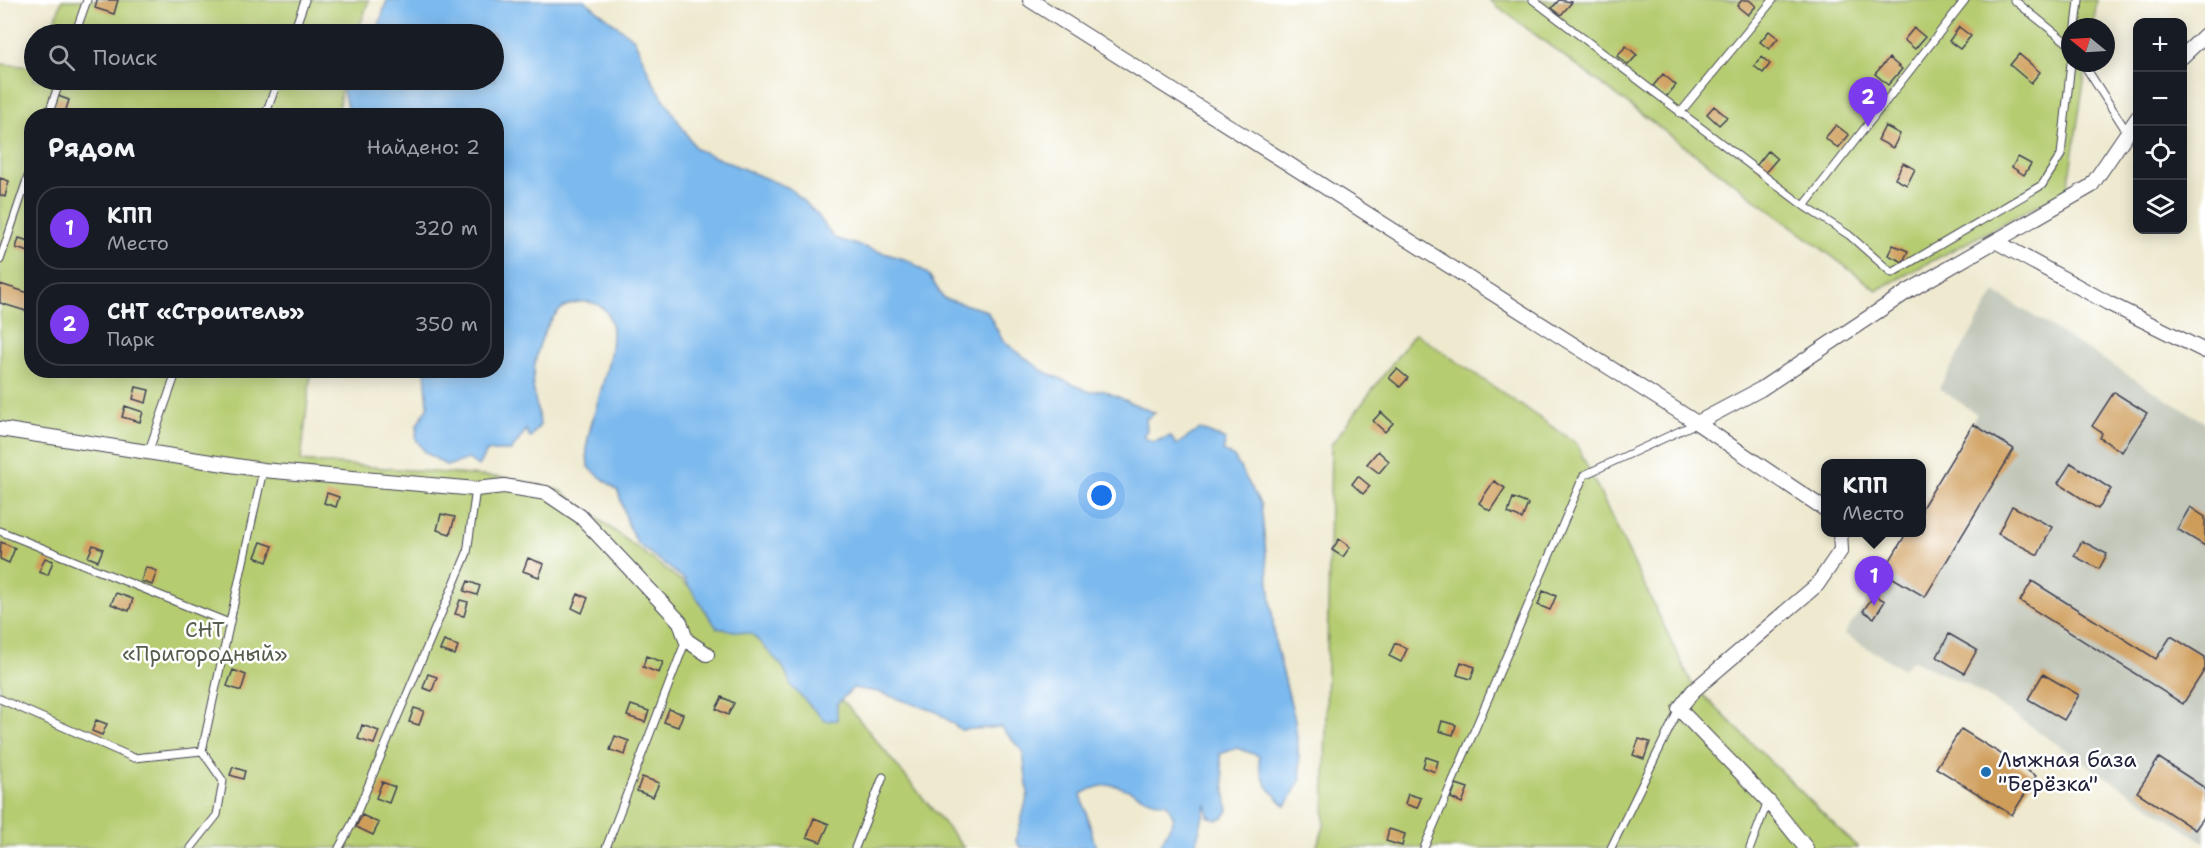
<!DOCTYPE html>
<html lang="ru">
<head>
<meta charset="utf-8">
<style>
	body { margin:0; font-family:"Shantell Sans",sans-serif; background:#20242c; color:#f1f3f6 }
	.controls { position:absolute; right:18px; top:18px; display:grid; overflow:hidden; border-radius:12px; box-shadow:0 3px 15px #0003 }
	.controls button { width:54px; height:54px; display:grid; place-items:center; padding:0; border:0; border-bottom:2px solid #363941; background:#171b24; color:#f1f3f6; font:30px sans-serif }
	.compass { position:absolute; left:2061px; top:18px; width:54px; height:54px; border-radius:50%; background:#171b24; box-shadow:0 3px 15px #0003; rotate:288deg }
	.you { position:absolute; left:1102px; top:496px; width:21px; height:21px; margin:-15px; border:4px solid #fff; border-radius:50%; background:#1a73e8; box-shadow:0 0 0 9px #1a73e833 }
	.badge { display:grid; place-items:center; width:39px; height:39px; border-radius:50%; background:#7c3aed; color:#fff; font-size:20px; font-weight:700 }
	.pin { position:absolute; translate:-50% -50px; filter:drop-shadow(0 2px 3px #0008) }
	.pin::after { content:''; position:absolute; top:32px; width:21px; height:18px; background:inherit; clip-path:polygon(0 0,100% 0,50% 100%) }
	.popup { position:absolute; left:1821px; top:459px; width:105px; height:78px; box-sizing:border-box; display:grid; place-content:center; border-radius:12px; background:#171b24; filter:drop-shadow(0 2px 4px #0005); font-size:20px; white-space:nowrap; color:#9ea1a6 }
	.popup b { font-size:22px; color:#f1f3f6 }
	.popup::after { content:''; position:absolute; left:50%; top:100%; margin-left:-12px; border:12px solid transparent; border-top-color:#171b24 }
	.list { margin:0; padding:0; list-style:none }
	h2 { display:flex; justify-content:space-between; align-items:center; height:78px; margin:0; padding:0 24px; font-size:26px }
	h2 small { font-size:20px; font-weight:400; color:#9ea1a6 }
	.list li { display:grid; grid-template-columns:39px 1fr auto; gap:18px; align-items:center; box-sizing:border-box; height:84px; margin:0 12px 12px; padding:0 12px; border:2px solid #363941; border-radius:24px }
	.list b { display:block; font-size:22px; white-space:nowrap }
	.list p { margin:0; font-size:20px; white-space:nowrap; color:#9ea1a6 }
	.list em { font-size:20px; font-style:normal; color:#9ea1a6 }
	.icon { flex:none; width:33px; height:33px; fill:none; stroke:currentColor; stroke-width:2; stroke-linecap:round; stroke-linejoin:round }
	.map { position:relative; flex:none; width:2205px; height:848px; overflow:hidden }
	.search { position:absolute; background:#171b24; box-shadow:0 3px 15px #0003; left:24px; top:24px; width:480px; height:66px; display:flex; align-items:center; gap:15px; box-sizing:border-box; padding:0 21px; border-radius:33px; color:#9ea1a6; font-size:22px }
	.panel { position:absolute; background:#171b24; box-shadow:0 3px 15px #0003; left:24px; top:108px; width:480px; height:270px; border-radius:24px }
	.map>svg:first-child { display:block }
	.industrial { fill:#c1c6b9 }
	.green { fill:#b5cc71; stroke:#6c7756; stroke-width:1.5 }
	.water { fill:#7bb9ee; stroke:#4e6e94; stroke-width:1.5 }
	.building { fill:#cf9d5a }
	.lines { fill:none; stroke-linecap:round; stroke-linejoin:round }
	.lane-casing { stroke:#414051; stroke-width:9 }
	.street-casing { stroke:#414051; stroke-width:16 }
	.lane { stroke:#fff; stroke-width:7 }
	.street { stroke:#fff; stroke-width:14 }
	.poi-dot { fill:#1f6fb2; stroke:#fff; stroke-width:2 }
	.labels { text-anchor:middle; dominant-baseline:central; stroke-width:5; stroke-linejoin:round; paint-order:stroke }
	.park-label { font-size:21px; fill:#555e4e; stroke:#fff }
	.poi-label { font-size:21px; fill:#22223b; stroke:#fff; text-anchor:start }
</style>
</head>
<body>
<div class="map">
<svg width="2205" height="848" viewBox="0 0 2205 848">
	<rect width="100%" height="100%" fill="#fff"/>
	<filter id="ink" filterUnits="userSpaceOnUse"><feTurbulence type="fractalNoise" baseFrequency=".0167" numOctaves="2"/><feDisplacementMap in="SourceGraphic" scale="12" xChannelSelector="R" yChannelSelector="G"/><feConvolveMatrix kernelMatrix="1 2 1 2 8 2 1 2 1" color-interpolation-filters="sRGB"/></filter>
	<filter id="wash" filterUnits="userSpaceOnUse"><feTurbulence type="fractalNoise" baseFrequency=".008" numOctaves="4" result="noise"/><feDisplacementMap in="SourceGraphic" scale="24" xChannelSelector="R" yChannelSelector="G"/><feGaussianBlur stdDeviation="1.35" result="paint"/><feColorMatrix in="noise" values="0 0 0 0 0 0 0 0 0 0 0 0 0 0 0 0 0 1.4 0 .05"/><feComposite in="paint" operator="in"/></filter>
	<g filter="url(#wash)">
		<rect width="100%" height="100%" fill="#eee9cf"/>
		<path class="industrial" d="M1995,292L2205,423V843L1967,684L1912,660L1903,669L1844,634L1885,576L1883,572L1907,533L1922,532V508L1977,414L1939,388Z"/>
		<path class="green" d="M62,0H369L357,34H50Z
			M1489,0H2097L2093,27H2070V63H2087L2067,190L1877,290Z
			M0,64L34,67V80H342L338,115L32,116V370L311,371L301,461L507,478L561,491L848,706L964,848H0Z
			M1415,333L1576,443L1692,684L1858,848H1316L1324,827L1331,445Z"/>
		<path class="water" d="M387,0H584L634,39L653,82L696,149L789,188L817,214L834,238L910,261L929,275L943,298L987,311L1003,341L1043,371L1090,392L1102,390L1155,413L1146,419L1147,430L1143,437L1153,442L1171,436L1176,445L1200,429L1226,440L1223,451L1234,457L1261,505L1275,641L1295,720L1301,779L1286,806C1270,792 1258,778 1259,756L1237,748L1220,754L1228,810L1223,818L1216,820L1208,816L1206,804L1195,848H1155L1160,846L1174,818L1167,804C1130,800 1122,771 1081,794L1096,848H1021L1016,841L1028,794L1023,752L1001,727L961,730L937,712L878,692L853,688L837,704V720L825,721L792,687L783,667L752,634L717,628L684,579L637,543L628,524L618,491L588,467C588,460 586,452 587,445C591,412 620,349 610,319C606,308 599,303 587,302C548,298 535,351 533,380C532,394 539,411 540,425L530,438L526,430L511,451H487L478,466L468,459L447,466L425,452L416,439L417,425L428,406L425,371L496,370V116L349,115L343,91L350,80H494V34H376Z"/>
		<g id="blocks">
			<path class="building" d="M97,0H118L114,14L95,8Z
				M1559,0L1572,2L1561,15L1552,8Z
				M1742,0H1749L1756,6L1748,15L1737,6Z
				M256,24L272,30L270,34H253Z
				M1959,27L1971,36L1960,49L1949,41Z
				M1914,28L1925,37L1915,49L1904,40Z
				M1769,31L1778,38L1769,49L1760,42Z
				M1626,46L1637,55L1628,65L1617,56Z
				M2019,54L2040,72L2031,83L2010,65Z
				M1762,57L1770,64L1763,73L1754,66Z
				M1889,58L1902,69L1888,85L1875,74Z
				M1663,74L1676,85L1666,97L1653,86Z
				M58,96L69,100L64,116L52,112Z
				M1714,106L1727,117L1719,125L1707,114Z
				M1836,125L1849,135L1838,148L1825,138Z
				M1885,126L1900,134L1893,148L1878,140Z
				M1768,151L1777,159L1765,173L1756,166Z
				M2018,157L2031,164L2024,175L2012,167Z
				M1903,163L1915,169L1907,185L1895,179Z
				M0,178L9,181L5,197L0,195Z
				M19,238L32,242L29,252L16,248Z
				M1893,245L1908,251L1903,262L1888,255Z
				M0,284L32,294L26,311L0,303Z
				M1397,369L1408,378L1400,387L1389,378Z
				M136,387L149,390L146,403L133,399Z
				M2114,392L2147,413L2122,452L2100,438L2102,433L2092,426Z
				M125,406L143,412L140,422L122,417Z
				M1381,412L1393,423L1385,432L1373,421Z
				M1973,424L2014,449L1925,597L1883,572L1907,532H1922V508Z
				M1378,451L1389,461L1379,473L1367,464Z
				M2071,463L2111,489L2098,509L2058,483Z
				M1358,476L1370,486L1363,494L1352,484Z
				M1494,481L1505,488L1490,511L1479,503Z
				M327,493L339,497L336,507L324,503Z
				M1513,498L1528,504L1522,519L1508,513Z
				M2012,506L2052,527L2038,555L1998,534Z
				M2190,507L2205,517V546L2177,529Z
				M441,514L455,517L450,534L437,530Z
				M1339,539L1350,547L1343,557L1332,550Z
				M2082,541L2107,554L2099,569L2074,556Z
				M1,542L15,548L9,563L0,559Z
				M261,542L273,546L267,562L255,557Z
				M93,545L103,549L98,561L88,557Z
				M45,558L53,561L48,575L39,572Z
				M528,558L544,564L539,577L523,571Z
				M146,567L157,571L152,585L141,581Z
				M468,581L480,586L477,595L464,591Z
				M2032,581L2156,659L2171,636L2205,657V669L2183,704L2020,601Z
				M1543,591L1556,596L1550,610L1538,605Z
				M116,593L133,599L129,611L111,604Z
				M578,594L588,598L582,613L572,608Z
				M1874,595L1885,601L1874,618L1863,611Z
				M460,600L468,602L464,616L455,614Z
				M1949,634L1977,650L1964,673L1937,657Z
				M444,641L458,646L455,655L440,650Z
				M1395,643L1407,649L1401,662L1389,656Z
				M646,656L663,662L659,673L643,667Z
				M1461,662L1475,667L1471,679L1457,675Z
				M233,670L246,675L241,691L227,686Z
				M428,674L437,677L432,691L423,688Z
				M2043,674L2079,695L2064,720L2028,699Z
				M722,697L734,703L728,715L716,709Z
				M631,705L649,711L645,722L627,716Z
				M414,708L424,711L419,725L409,722Z
				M669,709L683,714L678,727L664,722Z
				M96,720L107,724L102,735L92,731Z
				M1442,721L1456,725L1453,735L1439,731Z
				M362,725L379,731L374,744L358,739Z
				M1961,729L2036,776L2012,815L1936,768Z
				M615,736L629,741L625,755L610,750Z
				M1639,739L1650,742L1644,759L1633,755Z
				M1426,757L1438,761L1435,772L1423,767Z
				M2159,758L2205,788V816L2195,830L2137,792Z
				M233,767L245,771L243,779L230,775Z
				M642,777L659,783L653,797L637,791Z
				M382,782L395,787L389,803L376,798Z
				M1456,784L1468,788L1462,803L1451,798Z
				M1408,794L1421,798L1417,808L1405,804Z
				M362,815L379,823L373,835L356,827Z
				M814,818L829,824L821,842L807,837Z
				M1389,829L1405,834L1402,846L1386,841Z"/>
		</g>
	</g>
	<g filter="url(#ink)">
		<use href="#blocks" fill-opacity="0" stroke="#414051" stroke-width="1.5"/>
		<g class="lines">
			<g class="lane-casing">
				<path id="lane" d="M1533,0L1804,206L1849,235L1892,273L2042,185L2061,155L2071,63
					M2014,0L2070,45
					M2076,27L2079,0
					M75,34L87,0
					M293,34L305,0
					M2083,63L2127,132
					M1680,113L1773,0
					M48,116L60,80
					M265,116L278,80
					M1804,206L1965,0
					M0,260L32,165
					M148,453L177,370
					M0,531L229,623
					M0,699L134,758L202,751
					M191,848L217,815L223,781L202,751L263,470
					M339,848L352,824L467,553L476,489
					M606,848L686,640
					M855,848L883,777
					M1424,848L1584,475L1697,423
					M1611,848L1679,709
					M1750,848L1768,801"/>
			</g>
			<g class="street-casing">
				<path id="street" d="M1030,0L1697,423L1761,389L1907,292L2091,186L2138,117
					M2182,57L2205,35
					M1997,242L2108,303L2205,351
					M1697,423L1826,510
					M0,429L263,470L476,489L504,486L546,493L580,516L680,622L686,640L707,654
					M1806,848L1768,801L1679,709L1693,691L1817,585L1841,550L1840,532"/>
			</g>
			<use href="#lane" class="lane"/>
			<use href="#street" class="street"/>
		</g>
	</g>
	<circle class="poi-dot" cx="1986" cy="772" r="6"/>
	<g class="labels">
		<g class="park-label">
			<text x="205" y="630">СНТ<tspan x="205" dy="24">«Пригородный»</tspan></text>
		</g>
		<g class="poi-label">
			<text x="1998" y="760">Лыжная база<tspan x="1998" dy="24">"Берёзка"</tspan></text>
		</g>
	</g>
</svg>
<div class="controls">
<button>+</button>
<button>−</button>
<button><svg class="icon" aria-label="locate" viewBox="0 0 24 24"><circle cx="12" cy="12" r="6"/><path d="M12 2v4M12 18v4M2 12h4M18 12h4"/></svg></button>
<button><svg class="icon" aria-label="layers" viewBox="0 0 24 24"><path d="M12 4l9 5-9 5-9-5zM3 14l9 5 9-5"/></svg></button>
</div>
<svg class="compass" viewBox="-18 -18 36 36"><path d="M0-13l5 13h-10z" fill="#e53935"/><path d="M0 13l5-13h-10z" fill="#9ea1a6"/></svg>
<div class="you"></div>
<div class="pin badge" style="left:1874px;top:606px">1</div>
<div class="popup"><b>КПП</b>Место</div>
<div class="pin badge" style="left:1868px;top:127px">2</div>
<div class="search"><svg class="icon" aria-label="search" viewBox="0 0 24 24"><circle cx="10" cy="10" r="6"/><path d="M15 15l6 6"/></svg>Поиск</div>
<section class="panel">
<h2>Рядом<small>Найдено: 2</small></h2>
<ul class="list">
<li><span class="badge">1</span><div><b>КПП</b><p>Место</p></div><em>320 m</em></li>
<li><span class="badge">2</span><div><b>СНТ «Строитель»</b><p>Парк</p></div><em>350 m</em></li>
</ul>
</section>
</div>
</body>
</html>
